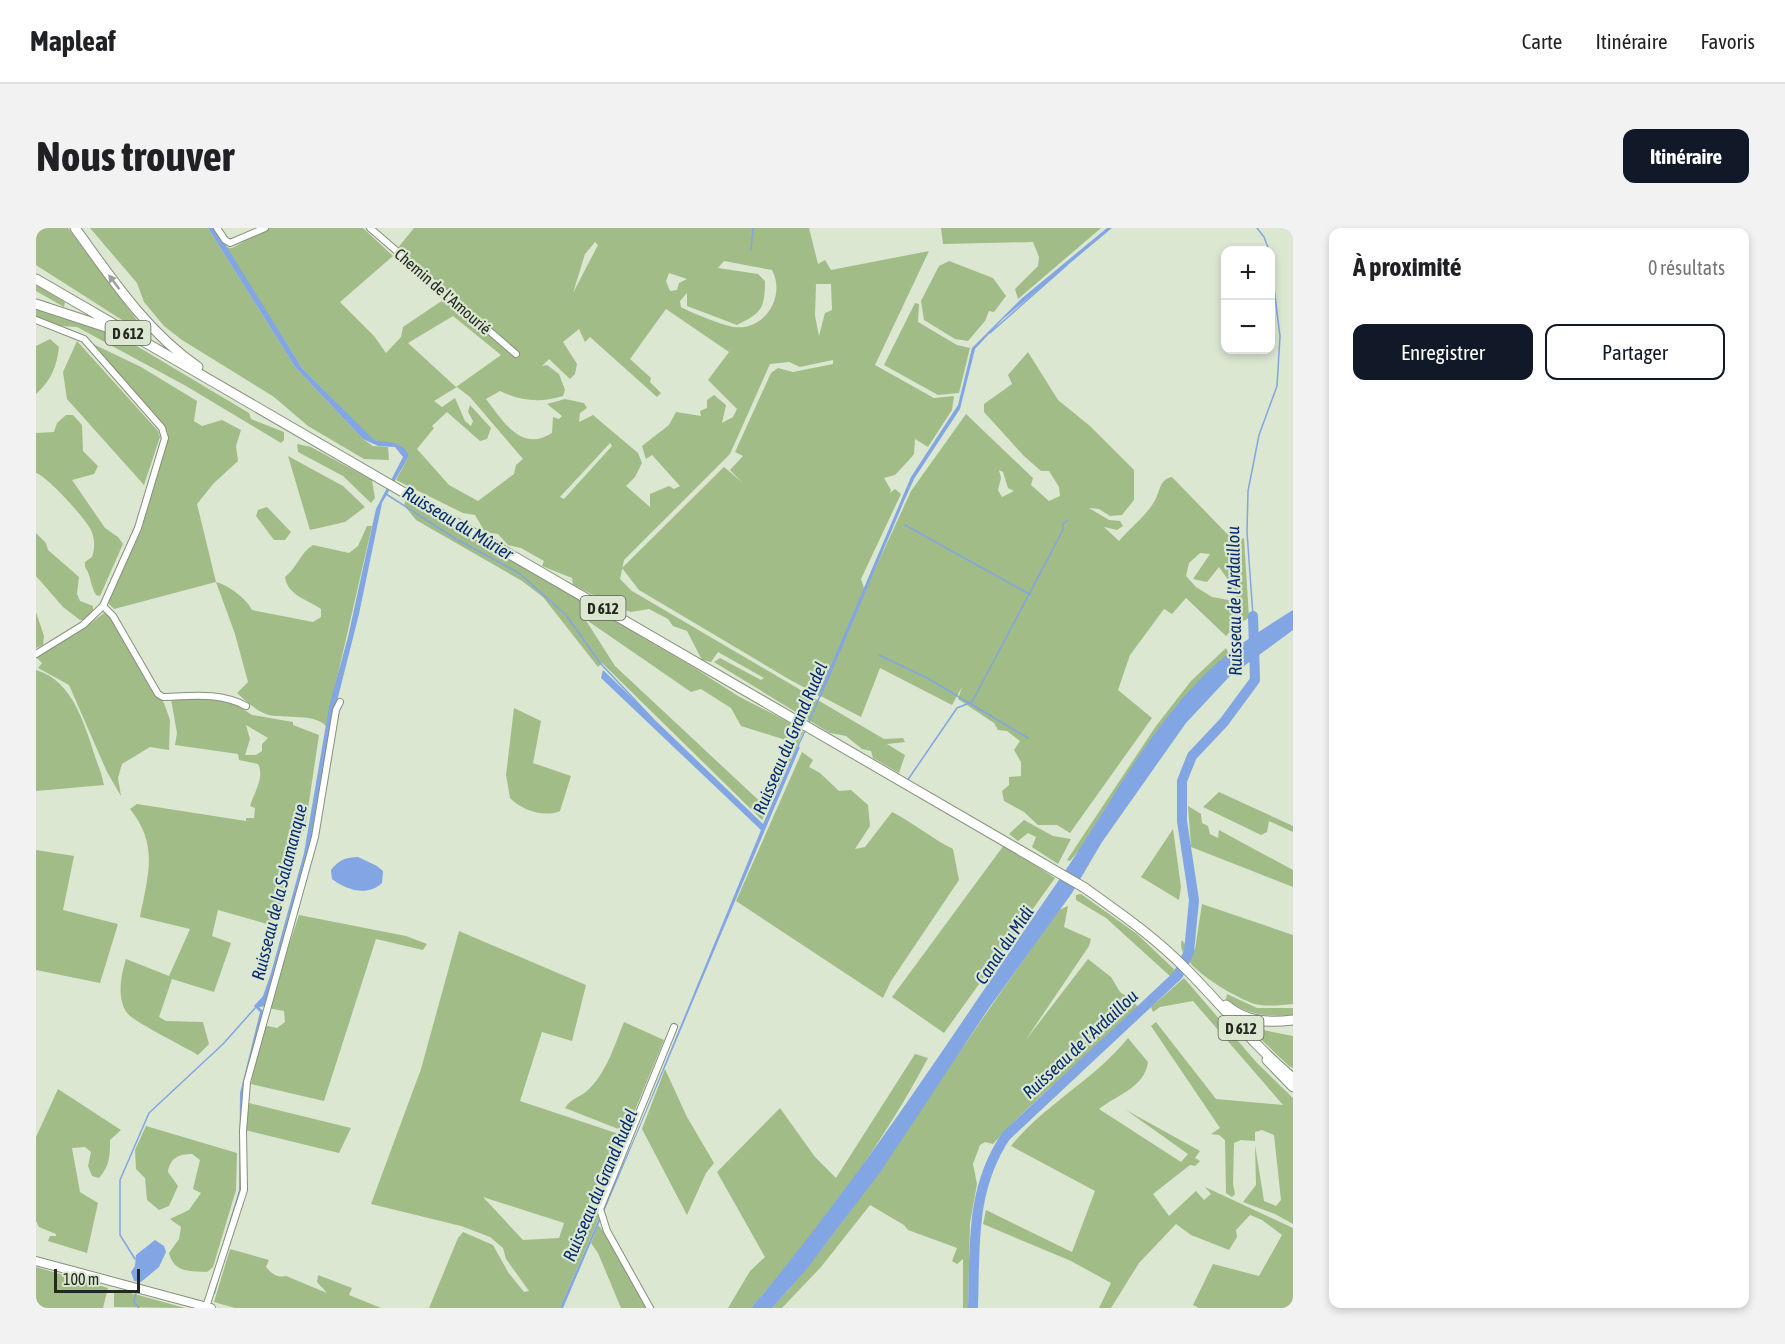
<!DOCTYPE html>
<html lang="fr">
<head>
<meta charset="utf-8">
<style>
	body { margin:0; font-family:"Asap Condensed",sans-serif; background:#f2f2f2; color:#202124 }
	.controls { position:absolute; right:18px; top:18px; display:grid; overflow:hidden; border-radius:12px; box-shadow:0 3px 9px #0003 }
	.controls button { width:54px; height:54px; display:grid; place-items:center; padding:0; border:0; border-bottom:2px solid #e0e0e0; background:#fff; color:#202124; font:30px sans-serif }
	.scale { position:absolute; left:18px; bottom:15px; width:86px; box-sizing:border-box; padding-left:6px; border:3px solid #242920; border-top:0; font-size:16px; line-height:21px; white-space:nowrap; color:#242920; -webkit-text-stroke:4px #dbe7d1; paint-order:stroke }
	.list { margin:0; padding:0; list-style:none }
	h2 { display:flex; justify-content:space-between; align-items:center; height:78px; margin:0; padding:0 24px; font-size:26px }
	h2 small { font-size:20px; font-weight:400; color:#757577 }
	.actions { display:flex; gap:12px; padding:18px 24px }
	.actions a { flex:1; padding:14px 0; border:2px solid #111827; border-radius:12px; text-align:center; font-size:21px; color:#111827 }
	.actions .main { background:#111827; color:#fff }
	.map { position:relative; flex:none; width:1257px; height:1080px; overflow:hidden; border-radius:12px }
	header { display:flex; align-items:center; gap:36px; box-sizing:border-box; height:84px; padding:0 30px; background:#fff; border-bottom:2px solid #e0e0e0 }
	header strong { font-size:28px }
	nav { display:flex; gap:33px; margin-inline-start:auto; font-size:21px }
	.intro { display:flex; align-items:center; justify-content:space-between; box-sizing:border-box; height:144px; padding:0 36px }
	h1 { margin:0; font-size:42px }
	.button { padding:15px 27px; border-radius:12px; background:#111827; color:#fff; font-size:21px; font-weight:700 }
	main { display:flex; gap:36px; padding:0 36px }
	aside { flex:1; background:#fff; border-radius:12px; box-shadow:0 3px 9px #0003 }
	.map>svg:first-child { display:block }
	.green { fill:#a2bc88; fill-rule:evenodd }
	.water { fill:#82a5e3 }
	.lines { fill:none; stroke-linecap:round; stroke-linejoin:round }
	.stream { stroke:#82a5e3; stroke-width:1.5 }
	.river { stroke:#82a5e3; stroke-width:10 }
	.minor-casing { stroke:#86917c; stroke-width:8 }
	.major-casing { stroke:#86917c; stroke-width:10 }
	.highway-casing { stroke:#86917c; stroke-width:11 }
	.minor { stroke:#fff; stroke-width:6 }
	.major { stroke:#fff; stroke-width:8 }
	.highway { stroke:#fff; stroke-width:9 }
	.oneway { fill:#9c9f9b }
	.labels { text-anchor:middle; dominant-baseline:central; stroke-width:4.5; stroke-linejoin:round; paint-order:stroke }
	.shield { fill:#dbe7d1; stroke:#5b6255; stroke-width:1.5 }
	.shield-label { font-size:15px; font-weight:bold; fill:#242920 }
	.street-label { font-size:16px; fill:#242920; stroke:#dbe7d1 }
	.water-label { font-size:18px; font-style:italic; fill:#062b72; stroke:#dbe7d1 }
</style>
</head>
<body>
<header>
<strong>Mapleaf</strong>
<nav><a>Carte</a><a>Itinéraire</a><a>Favoris</a></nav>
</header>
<div class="intro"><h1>Nous trouver</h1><a class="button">Itinéraire</a></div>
<main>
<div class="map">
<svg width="1257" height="1080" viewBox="0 0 1257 1080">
	<rect width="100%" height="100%" fill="#dbe7d1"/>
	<path class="green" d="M0,0H32L106,99L100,101L0,37Z
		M54,0H172L259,139L327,211L337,218L352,219L353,232L328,231L272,198L238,169L146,112L128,98L108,74L101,55Z
		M233,0H327L357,28L304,74L338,108L350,125L365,109L367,99L407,72L394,60V51L361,21L378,0H773L782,36L789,32L795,42L893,23L839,137L898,170L918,168L916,182L892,219L879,211L878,226L873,232L859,247L848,250L855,262L854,265L859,261L865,266L825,351L829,363L875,263L930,186L997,250L995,257L1013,273L1024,268L1023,259L1013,243H1005L988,228L948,184V176L976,156L972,147L992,124L1022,172L1054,198L1098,242V272L1086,287L1074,288L1063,281L1053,280L1073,292L1084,293L1087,298L1081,302L1068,299L1083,313C1095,299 1108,290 1118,274C1124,265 1123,251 1136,249L1199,314L1208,310L1213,390L1200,397L1190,408L1150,370L1136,386L1128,381L1094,427L1082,462L1116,490L1034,605L1021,597H1002L988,584L968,573L966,563L973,557V549L985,548V534L978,522L984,513L971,503L962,502L958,495L922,471L926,459L916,477L844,440L825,489L756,453L603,362L586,340L688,239L706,254L694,242L707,228L699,224L735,145L742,140L757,144L797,136V132L764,139L753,134L734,136L694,226L588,332L584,351L596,363L848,511L867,510L869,514L851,516L869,527L863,545L837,530L835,523L826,521L810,508L794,505L678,434L684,430L725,452L728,450L682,424L675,434L666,432L651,403L637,398L632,391L613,381L595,384L583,380L537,357L536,350L506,338L508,333L485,320L472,317L462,306L449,304L439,287L427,285L360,252L373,228L365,218L337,212L266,140L189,19L196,20ZM559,14L562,17L537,65L549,26ZM688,33L736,42C750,68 729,103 698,99C686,97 656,85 645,79L644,73L651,65V78L701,97C725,85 729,81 729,53L722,46L682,40ZM633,45L651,51L643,55L641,62L634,63L630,53ZM780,56H795L796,82L789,85L783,108L779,88ZM630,81L693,124L672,152L701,181L697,189L686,195L690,177L678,167L671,172V180L664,183L665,188L640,184L633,197L606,218L610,231L616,227L644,258L638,261L633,258L614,266V279L590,258L599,249L606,235L602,225L557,187L543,194L544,185L551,180L548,175L529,171L511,176L526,188L523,191L517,189L516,205C485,225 467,193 450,171L464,163C484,173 505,175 527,168L529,162L523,146L511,137L506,138L513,131L534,151L539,146L541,136L527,114L543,101L549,114L554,109L621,169L625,165L614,154L615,150L594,131ZM417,88L465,127L420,159L372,115ZM421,159L434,169L487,231L480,237L478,246L442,273L413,257L381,221L398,200L396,198L411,184L444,213L451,211L455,200L434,177L432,184L437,193L435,198L429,193L419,170L406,179L398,173ZM574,215L576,218L528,271L524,269ZM963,242L967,244L972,260L978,263L966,269L962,262L965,250ZM1164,325L1174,326L1157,351L1171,354L1183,339L1202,366L1198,373L1176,369L1160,359L1150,348L1153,335Z
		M905,0H1065L982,71L979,61L1002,38L1003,29L997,14L907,16Z
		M913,33L957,50L970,68L958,84L953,83L949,93L932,113L919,111L888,92L885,73L903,38Z
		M0,57L29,74L28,79L0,63Z
		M879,75L883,76L882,94L921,117L934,120L923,165L902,167L848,137Z
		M0,81L28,87L94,114L213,185L215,191L248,204V212L245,215L150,158L41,99L25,98L0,89Z
		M14,111L23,119C21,138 15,153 0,166V118Z
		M41,113L122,203L124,209L108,257L31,171L27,144Z
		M57,116L105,139L161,173L158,193L166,198L186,192L205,202L200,218L202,233L178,255L161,276L180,354C192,357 211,371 216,382L277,394L285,389V381C271,371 252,368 249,349C261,340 264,325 277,317L313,325L322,318L331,298H336L290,498C278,485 250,491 233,487C221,484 210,473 201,465L212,454L199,406L180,354L78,381L71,374L105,303L132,205L127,196Z
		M30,187H37L46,197L47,223L62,238L58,246L36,252L69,300L82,309L87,316L64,368L60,367C54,357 55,347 49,339V334L56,329C59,320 59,311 55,302C50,291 10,247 0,245V205L18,204L21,195Z
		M261,216L275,219L336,252L339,270L335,275L307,248L262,224Z
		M252,228L307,258L329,279L309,294L274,302Z
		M370,271L657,439L702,468L768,502L737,571L730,569L753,513L705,498L695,480L665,461L655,464L549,391L579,438L732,581L726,592L566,435L562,439L507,369L486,353L380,292L368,277Z
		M231,279L255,304L249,312H238L220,288L222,282Z
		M0,305L10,315L12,322L43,349L41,366L44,373L57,378V383L50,392H44L27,379L0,348Z
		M0,384L8,408L7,417L0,420Z
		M68,385L74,388L113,458L128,475L134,492L133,522L114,519L86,536L82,550L85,568L71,544L33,457L2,440L6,435L0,429L43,404Z
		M1190,420L1193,426C1129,479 1088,553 1044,621L1034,633L1031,632L1120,498L1155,453Z
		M0,442C42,454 51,509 65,545L68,557L0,563Z
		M182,470L201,477L216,487L257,494V497L283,507L270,594L238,698L182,682L176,708L195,715L178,764L136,751L123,789L130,793L167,794L173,816L162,827C149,819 100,795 92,786C80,772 85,747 90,731L133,748L154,701L104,689C112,647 123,617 94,581L101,576L210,593V590H218L219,580L214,578C218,565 229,549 222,536L203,532L202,526L139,517L141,505L135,471ZM210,497L232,510L226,516V523L220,527H209L214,511Z
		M478,480L505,493L497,535L535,548L524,583C509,590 485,582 474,570L470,547Z
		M766,524L777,532L773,539L784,545L803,563L815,562L832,577L834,598L819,621L829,619L856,584C878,595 895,610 917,621L923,652L855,753L847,770L700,673Z
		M1183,564L1257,598V604L1233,593L1231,604L1225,607L1167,579Z
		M1152,578L1165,586L1166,595L1172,598L1174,606L1182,610L1183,602L1257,642V659L1155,619Z
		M988,592L1017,608L1035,611L1022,636L996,619L1000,609L992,605L982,613L973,606Z
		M1137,601L1145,659L1143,672L1105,649Z
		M968,617L1019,650L908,805L856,769Z
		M0,622L38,628L27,682L82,696L64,755L0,742Z
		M1045,666L1101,706L1140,743L1135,749L1070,690L1040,672V667Z
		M1166,676L1257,707V776C1245,777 1231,779 1219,776C1200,770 1137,735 1146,712L1155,724L1159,721Z
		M1032,678L1028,699L1055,711L1053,718L989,813L1052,731L1075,749L1084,764L1099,774L1103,782C1055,828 1001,866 957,916L949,914L944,917L937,936L941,956L934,995L932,1080H927V1031L921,1036L916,1033L921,1020L872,1002L868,997L834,977L785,1039L746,1080H736C791,1020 835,955 880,888C927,819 974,750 1023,682Z
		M263,687L370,708L391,716L387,722L340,711L288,873L215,856L227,797L241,800L249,794L248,783L232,780Z
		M423,703L550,757L536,813L506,804L484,873L589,908L561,983L563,990L524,1080H393L422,1010L427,1004L457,1017L472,1044L488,1064L493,1063L470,1031L467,1020L454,1009L425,998L335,976L385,841ZM447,969L528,995L523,1010L487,1012Z
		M1148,750L1221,835L1257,870V996L1239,986L1207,974L1220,957L1219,917L1228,973L1240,978L1245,972L1238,907L1226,902L1219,904V913L1205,912L1198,915L1197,956L1199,966L1196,969L1190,965L1189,912L1183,907L1175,906L1184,900L1115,798L1120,794L1180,871L1247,877L1157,773L1124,779L1117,784L1115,779Z
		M1191,766L1221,780H1257V787C1232,789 1211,787 1190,771Z
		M588,794L628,812L590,904L529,880C536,869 546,869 554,860C571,843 579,816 588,794Z
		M1212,799L1257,808V840L1253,838Z
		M1092,810L1112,834C1109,859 1081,867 1063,881L1145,934L1152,926L1090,882L1164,923L1159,930L1164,933L1159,938L1154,937L1117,966L1133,988L1160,963L1168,972L1175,966L1169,959L1257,1000V1080H1163L1157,1077L1177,1036L1223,1048L1246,1007L1226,992L1214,987L1200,1002L1201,1009L1193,1022L1155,1007L1140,996L1103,1035L1075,1080H1063L1075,1055L1035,1033L947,996L950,982L1036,1024L1059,963L975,918C1009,876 1058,852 1092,810Z
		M879,826L892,830C844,921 782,1002 715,1080H692L714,1043L729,1029L681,944L744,880L779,929L800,950Z
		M629,841L651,889L678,935L670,945L651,987L606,901Z
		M22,861L85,902L74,912C74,927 74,938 63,950L56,948L52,938L55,924L49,919L36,920L44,964L62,975L51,1025L12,1013L14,1008H20V1006L3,999L0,993V909Z
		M213,875L315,900L303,925L209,902Z
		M110,898L201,925L200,962L177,1039L171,1044C154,1043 138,1045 133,1025L143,1011L145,999L134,991L153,982L165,965L157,961L164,932L156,926C143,926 134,930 132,944L142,958L133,978L123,982L111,972L109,950L100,941L99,922Z
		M562,997L569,1005L613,1080H585L562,1025L555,1015Z
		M194,1021L233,1032L230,1039C236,1046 241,1050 250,1048L291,1065L281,1054L282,1047L316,1060L313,1067L345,1080H199L178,1074Z
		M0,1039L72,1060L67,1080H0Z
		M84,1062L149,1080L78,1079V1065Z"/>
	<path class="water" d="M172,0H179L266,140L338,212C351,215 367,212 373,228L346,275L323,386L299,481L280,598L230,778L223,779L229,785L212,846L206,963L179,1066L173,1065L174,1057L203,962L204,865L224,784L218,778L227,768L235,745L268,625L293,479L312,409L340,281L367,229L359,219L342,218L327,211L259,139Z
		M1071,0H1076L967,91L939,121L924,181L878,251L869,271L785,469L782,468L875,249L922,177L936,120L985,71Z
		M1257,382V402L1193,449L1150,495L1066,614L1036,665L953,780L845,943L770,1042L736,1080H715C830,945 924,794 1025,649C1074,578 1115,495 1179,437C1203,416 1230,399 1257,382Z
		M567,442L727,596L761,518L764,519C685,706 607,893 527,1080H524L605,894L725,602L565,450Z
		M322,629L341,638L347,643L346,655C331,669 311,662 296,651L295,642C303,632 310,629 322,629Z
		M119,1012L128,1018L130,1024L123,1039L105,1054L98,1053L95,1044L99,1038L100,1027Z"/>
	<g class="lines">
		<path class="stream" d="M1221,0L1228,9L1233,22
			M715,22L717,0
			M954,105L1031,37
			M350,266L420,311L483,345L530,387L564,435L616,490
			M869,297L995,367
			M1217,388L1211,304L1212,263L1223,207L1241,158L1244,108L1234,29
			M843,427L893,451L992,510
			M772,496L784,468
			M762,518L769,503
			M871,553L921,480L936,474L1027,302V296L1032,292
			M99,1031L84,1007V952L113,885L187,816L220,779
			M100,1065L98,1074L103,1080"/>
		<path class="river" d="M937,1080C939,1019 934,961 970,908L1142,747L1153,724L1158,672L1146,593V553L1156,528L1188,494L1219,452L1217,388"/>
		<g class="minor-casing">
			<path id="minor" d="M181,0L189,12L194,15L229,0
				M334,0L480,126
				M0,92L48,111L126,200L129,210L102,300L67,378L47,397L0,426
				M67,378L77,388L122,466L127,469C156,468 184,464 210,478
				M170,1079L208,962L207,903L211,854L279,609L300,482L304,474
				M614,1080L571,1003L564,981L638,799"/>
		</g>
		<g class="major-casing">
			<path id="major" d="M0,1033L175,1080"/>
		</g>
		<g class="highway-casing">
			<path id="highway" d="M39,0C76,51 110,103 162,139
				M0,51L1049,660C1084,685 1120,710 1150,741C1186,777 1217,817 1257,850
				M0,76L76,101
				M1190,777C1210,794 1232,795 1257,792
				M1231,832L1257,859"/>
		</g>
		<use href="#minor" class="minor"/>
		<use href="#major" class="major"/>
		<use href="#highway" class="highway"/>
	</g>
	<defs><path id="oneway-solid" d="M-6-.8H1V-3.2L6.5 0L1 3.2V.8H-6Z" transform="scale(1.5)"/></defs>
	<use class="oneway" href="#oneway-solid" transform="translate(78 54) rotate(-127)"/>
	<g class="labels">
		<g class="shield">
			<rect x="69.5" y="93" width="45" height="24" rx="4.5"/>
			<rect x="544.5" y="368" width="45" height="24" rx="4.5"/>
			<rect x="1182.5" y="788" width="45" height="24" rx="4.5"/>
		</g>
		<g class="shield-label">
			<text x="92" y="105">D 612</text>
			<text x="567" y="380">D 612</text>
			<text x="1205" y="800">D 612</text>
		</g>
		<g class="street-label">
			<text transform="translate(407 63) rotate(41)">Chemin de l'Amourié</text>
		</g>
		<g class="water-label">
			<text transform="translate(422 295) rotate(31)">Ruisseau du Mûrier</text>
			<text transform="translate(1198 373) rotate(-91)">Ruisseau de l'Ardaillou</text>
			<text transform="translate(754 510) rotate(-67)">Ruisseau du Grand Rudel</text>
			<text transform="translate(243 664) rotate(-76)">Ruisseau de la Salamanque</text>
			<text transform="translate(968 717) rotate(-56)">Canal du Midi</text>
			<text transform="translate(1044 816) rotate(-43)">Ruisseau de l'Ardaillou</text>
			<text transform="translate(564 957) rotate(-67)">Ruisseau du Grand Rudel</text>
		</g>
	</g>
</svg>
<div class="controls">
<button>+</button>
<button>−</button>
</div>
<div class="scale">100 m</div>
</div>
<aside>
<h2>À proximité<small>0 résultats</small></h2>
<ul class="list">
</ul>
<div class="actions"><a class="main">Enregistrer</a><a>Partager</a></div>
</aside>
</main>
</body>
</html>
